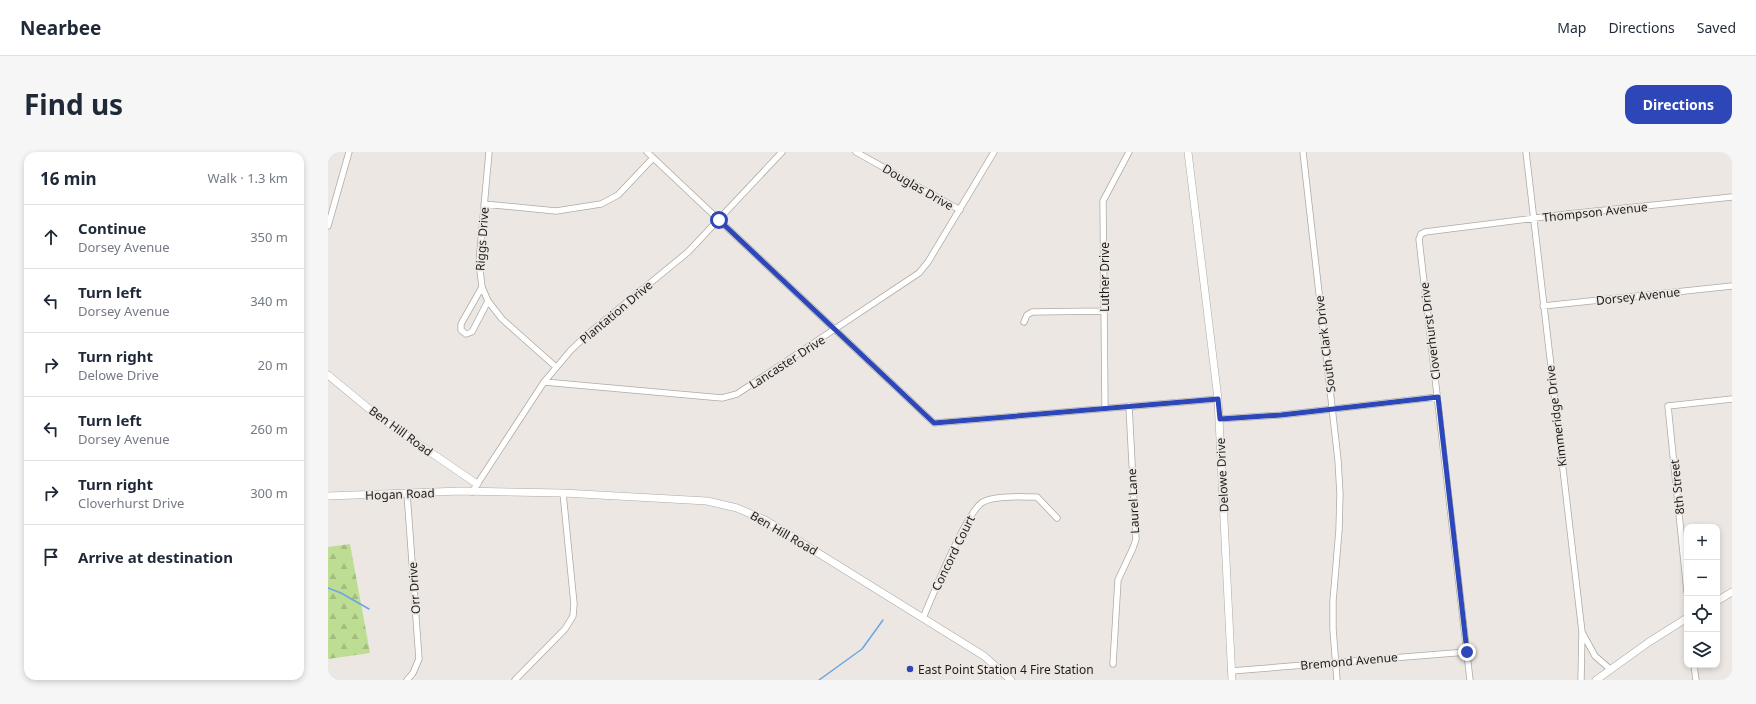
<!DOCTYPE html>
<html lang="en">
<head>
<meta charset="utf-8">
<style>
	body { margin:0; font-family:"Noto Sans",sans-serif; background:#f6f6f7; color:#1f2937 }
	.controls { position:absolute; right:12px; bottom:12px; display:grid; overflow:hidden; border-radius:8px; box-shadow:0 2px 6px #0003 }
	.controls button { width:36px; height:36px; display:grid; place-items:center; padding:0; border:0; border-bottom:1px solid #e0e1e3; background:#fff; color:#1f2937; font:20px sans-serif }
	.stop { position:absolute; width:12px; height:12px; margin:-9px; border:3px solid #2e47b8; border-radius:50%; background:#fff }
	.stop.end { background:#2e47b8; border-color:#fff; box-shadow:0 1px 4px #0008 }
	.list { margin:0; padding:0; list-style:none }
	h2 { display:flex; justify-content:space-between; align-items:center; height:52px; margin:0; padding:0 16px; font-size:17px }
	h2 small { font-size:13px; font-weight:400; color:#747a83 }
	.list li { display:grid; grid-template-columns:26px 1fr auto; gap:12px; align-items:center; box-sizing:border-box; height:64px; padding:0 16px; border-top:1px solid #e0e1e3 }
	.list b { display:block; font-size:15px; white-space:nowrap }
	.list p { margin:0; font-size:13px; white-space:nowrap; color:#747a83 }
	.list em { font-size:13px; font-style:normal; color:#747a83 }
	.icon { flex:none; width:22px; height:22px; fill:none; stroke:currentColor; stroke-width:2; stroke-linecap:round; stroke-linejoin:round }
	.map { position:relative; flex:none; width:1404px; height:528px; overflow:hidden; border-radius:12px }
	header { display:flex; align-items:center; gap:24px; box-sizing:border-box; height:56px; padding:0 20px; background:#fff; border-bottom:1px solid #e0e1e3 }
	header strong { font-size:19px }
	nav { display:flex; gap:22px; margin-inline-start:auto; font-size:14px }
	.intro { display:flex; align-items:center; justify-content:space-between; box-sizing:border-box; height:96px; padding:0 24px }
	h1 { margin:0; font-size:28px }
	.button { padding:10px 18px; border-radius:12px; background:#2e47b8; color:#fff; font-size:14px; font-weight:700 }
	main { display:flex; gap:24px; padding:0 24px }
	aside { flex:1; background:#fff; border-radius:12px; box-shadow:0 2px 6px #0003 }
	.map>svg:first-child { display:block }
	.forest { fill:url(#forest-firs) }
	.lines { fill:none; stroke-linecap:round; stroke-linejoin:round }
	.stream { stroke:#6da5e2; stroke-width:1.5 }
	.minor-casing { stroke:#aeaaa5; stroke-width:7 }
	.tertiary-casing { stroke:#aeaaa5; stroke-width:8 }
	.minor { stroke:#fff; stroke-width:5.5 }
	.tertiary { stroke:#fff; stroke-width:7 }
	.route { stroke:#2e47b8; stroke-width:5 }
	.poi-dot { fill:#2e47b8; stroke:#ece7e2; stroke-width:1.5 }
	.labels { text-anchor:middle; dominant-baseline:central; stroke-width:3.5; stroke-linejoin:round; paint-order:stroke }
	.street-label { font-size:12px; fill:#1e1c1a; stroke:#ece7e2 }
	.poi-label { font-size:12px; fill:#1e1c1a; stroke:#ece7e2; text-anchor:start }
</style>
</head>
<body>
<header>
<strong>Nearbee</strong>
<nav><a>Map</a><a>Directions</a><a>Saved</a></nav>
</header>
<div class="intro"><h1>Find us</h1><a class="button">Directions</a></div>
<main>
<aside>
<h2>16 min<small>Walk · 1.3 km</small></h2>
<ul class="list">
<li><svg class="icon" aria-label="ahead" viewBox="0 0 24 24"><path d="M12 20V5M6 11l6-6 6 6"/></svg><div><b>Continue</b><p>Dorsey Avenue</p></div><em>350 m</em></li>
<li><svg class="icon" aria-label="left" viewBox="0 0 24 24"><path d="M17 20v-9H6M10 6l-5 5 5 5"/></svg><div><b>Turn left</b><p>Dorsey Avenue</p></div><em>340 m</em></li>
<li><svg class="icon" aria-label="right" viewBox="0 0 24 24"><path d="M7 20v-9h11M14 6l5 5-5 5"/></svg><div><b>Turn right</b><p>Delowe Drive</p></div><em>20 m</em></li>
<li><svg class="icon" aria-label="left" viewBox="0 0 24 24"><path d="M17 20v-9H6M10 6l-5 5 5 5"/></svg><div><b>Turn left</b><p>Dorsey Avenue</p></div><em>260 m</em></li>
<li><svg class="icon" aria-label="right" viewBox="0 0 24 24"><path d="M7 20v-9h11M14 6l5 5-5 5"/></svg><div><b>Turn right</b><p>Cloverhurst Drive</p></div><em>300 m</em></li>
<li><svg class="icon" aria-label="arrive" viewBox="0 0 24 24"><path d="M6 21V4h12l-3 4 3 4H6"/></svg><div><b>Arrive at destination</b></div></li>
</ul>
</aside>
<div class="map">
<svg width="1404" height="528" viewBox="0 0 1404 528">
	<defs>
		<pattern id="forest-firs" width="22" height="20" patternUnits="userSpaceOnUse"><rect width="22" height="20" fill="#bddd93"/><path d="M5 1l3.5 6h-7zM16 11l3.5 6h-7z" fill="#a2bd7e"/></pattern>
	</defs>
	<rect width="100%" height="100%" fill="#ece7e2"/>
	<path class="forest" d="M22,392L42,501L0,507V395Z"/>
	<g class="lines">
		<path class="stream" d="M0,436L13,441L41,457
			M491,528L534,497L555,468"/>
		<g class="minor-casing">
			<path id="minor" d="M161,0L151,110L154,135L160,149L174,167L228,215
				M319,0L606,271L890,247
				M528,0L632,58
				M975,0L1010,308L1012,342L1011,378L1005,449V477L1009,528
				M1198,0L1254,480L1253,528
				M156,52L228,59L273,52L290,43L325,6
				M0,74L21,0
				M154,135L133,172V178L138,182L144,180L160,149
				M1215,154L1404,134
				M696,170L699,163L704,160L776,159
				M216,230L394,246L409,242L591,121L600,110L666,0
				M777,256L775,49L801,0
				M891,267L953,263L1109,245
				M144,340L216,230L243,198L260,182L360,100L454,0
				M79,341L91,507L85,521L79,528
				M1359,440L1340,254L1404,247
				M595,466C604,445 639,358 655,350C668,343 694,345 709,345L729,366
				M1255,482L1267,504L1282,517
				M785,512L790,428L805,396L808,387L801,254
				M1366,513L1368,528
				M903,519L1139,500
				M187,528L237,477L245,464L246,452L235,341
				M1142,528L1091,87L1093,82L1097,80L1239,62L1404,45"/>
		</g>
		<g class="tertiary-casing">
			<path id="tertiary" d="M860,0L890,247L904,528
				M0,223L51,265L149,332
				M0,344L133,339L235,341L379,349L409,356L437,368L656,504L683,528
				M1389,449L1404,440
				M1268,528L1321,490L1359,466"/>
		</g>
		<use href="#minor" class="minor"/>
		<use href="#tertiary" class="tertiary"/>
	</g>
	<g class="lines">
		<path class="route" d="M391,68L606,271L890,247L892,267L953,263L1110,245L1139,500"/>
	</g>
	<circle class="poi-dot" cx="582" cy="517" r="4"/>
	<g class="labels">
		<g class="street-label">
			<text transform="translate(590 35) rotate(30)">Douglas Drive</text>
			<text transform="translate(1267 60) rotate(-6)">Thompson Avenue</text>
			<text transform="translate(154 87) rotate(-86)">Riggs Drive</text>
			<text transform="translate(776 125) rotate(-90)">Luther Drive</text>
			<text transform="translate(1310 144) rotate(-6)">Dorsey Avenue</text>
			<text transform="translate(288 160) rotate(-40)">Plantation Drive</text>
			<text transform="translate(1102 179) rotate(-97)">Cloverhurst Drive</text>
			<text transform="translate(997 192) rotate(-97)">South Clark Drive</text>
			<text transform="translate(459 210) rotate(-33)">Lancaster Drive</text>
			<text transform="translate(1228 264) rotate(-97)">Kimmeridge Drive</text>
			<text transform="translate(73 279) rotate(36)">Ben Hill Road</text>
			<text transform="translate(894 323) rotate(-93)">Delowe Drive</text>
			<text transform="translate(1349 335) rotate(-96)">8th Street</text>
			<text transform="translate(72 342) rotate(-2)">Hogan Road</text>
			<text transform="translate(805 349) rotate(-93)">Laurel Lane</text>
			<text transform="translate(456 381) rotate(30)">Ben Hill Road</text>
			<text transform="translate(625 401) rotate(-64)">Concord Court</text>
			<text transform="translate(86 436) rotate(-94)">Orr Drive</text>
			<text transform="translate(1021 509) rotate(-5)">Bremond Avenue</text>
		</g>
		<g class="poi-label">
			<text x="590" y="517">East Point Station 4 Fire Station</text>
		</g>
	</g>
</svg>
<div class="controls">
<button>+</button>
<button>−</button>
<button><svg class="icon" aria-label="locate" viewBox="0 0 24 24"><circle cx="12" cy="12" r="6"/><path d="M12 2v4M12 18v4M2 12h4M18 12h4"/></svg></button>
<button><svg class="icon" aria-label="layers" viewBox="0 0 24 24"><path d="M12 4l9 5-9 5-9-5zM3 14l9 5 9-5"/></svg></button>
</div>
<div class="stop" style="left:391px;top:68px"></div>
<div class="stop end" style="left:1139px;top:500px"></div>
</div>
</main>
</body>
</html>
